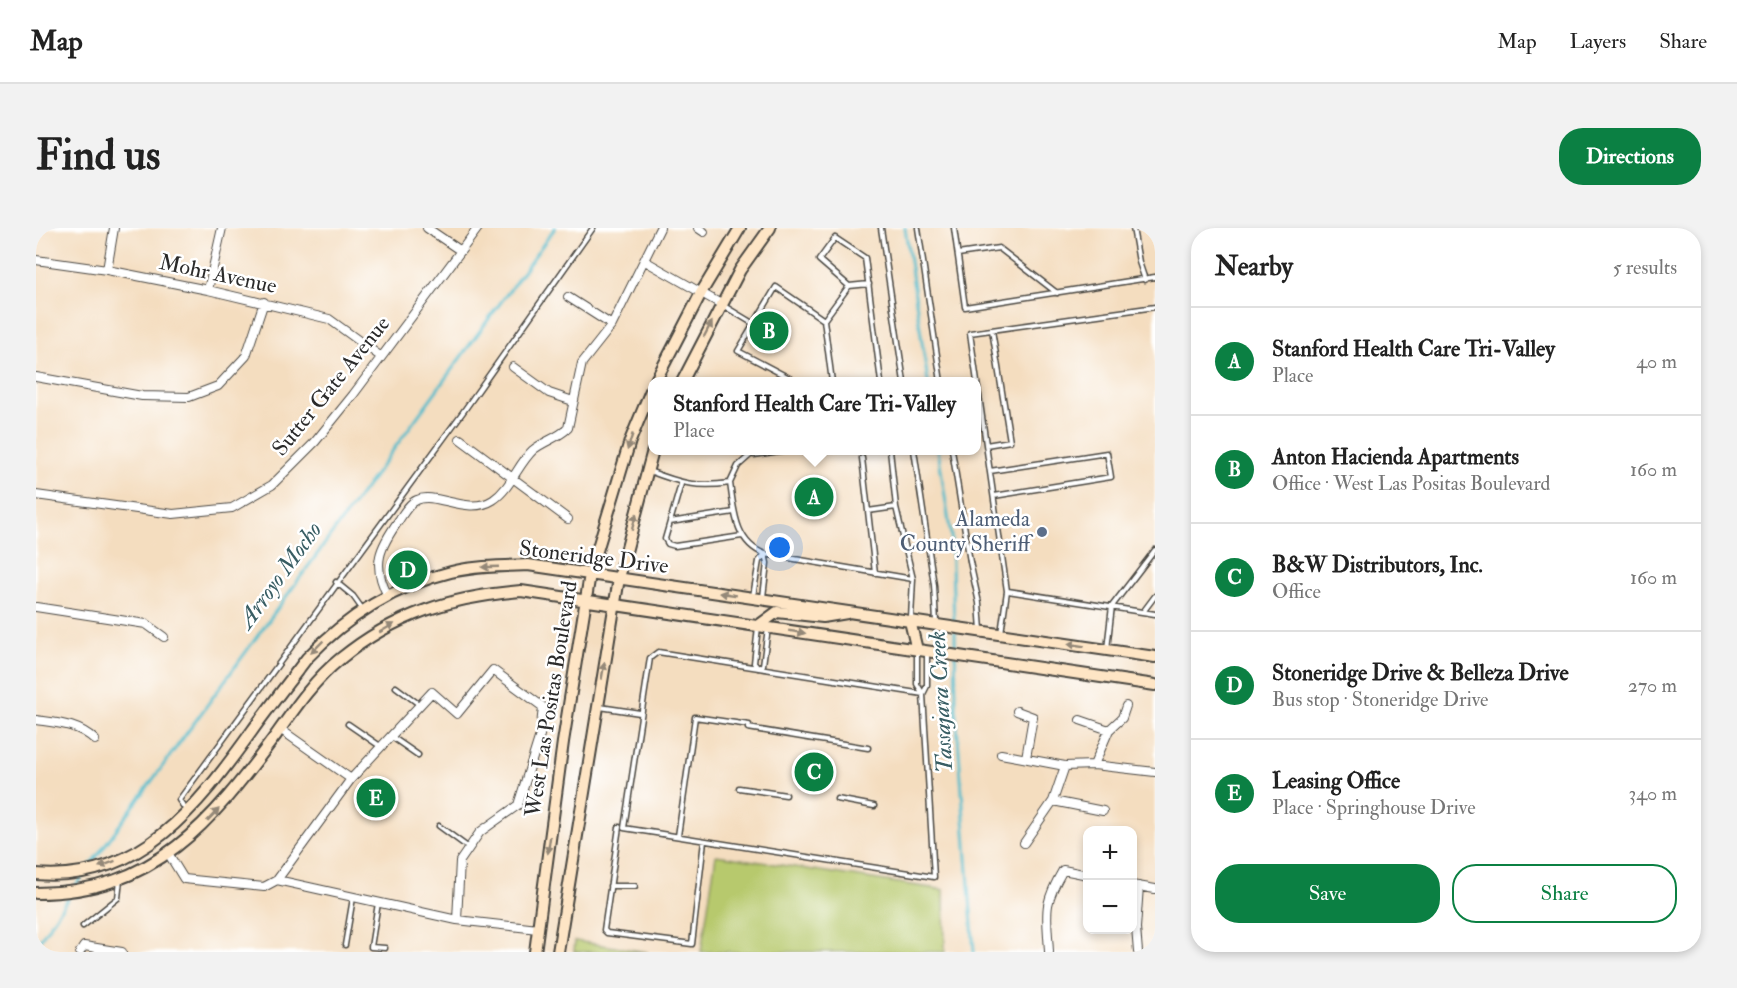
<!DOCTYPE html>
<html lang="en">
<head>
<meta charset="utf-8">
<style>
	body { margin:0; font-family:"IM FELL Double Pica",serif; background:#f2f2f2; color:#222 }
	.controls { position:absolute; right:18px; bottom:18px; display:grid; overflow:hidden; border-radius:12px; box-shadow:0 3px 9px #0003 }
	.controls button { width:54px; height:54px; display:grid; place-items:center; padding:0; border:0; border-bottom:2px solid #e0e0e0; background:#fff; color:#222; font:30px sans-serif }
	.you { position:absolute; left:744px; top:320px; width:21px; height:21px; margin:-15px; border:4px solid #fff; border-radius:50%; background:#1a73e8; box-shadow:0 0 0 9px #1a73e833 }
	.badge { display:grid; place-items:center; width:39px; height:39px; border-radius:50%; background:#0b8043; color:#fff; font-size:20px; font-weight:700 }
	.pin { position:absolute; translate:-50% -50%; border:3px solid #fff; box-shadow:0 2px 6px #0006 }
	.popup { position:absolute; left:612px; top:149px; width:333px; height:78px; box-sizing:border-box; display:grid; place-content:center; border-radius:12px; background:#fff; filter:drop-shadow(0 2px 4px #0005); font-size:20px; white-space:nowrap; color:#767676 }
	.popup b { font-size:22px; color:#222 }
	.popup::after { content:''; position:absolute; left:50%; top:100%; margin-left:-12px; border:12px solid transparent; border-top-color:#fff }
	.list { margin:0; padding:0; list-style:none }
	h2 { display:flex; justify-content:space-between; align-items:center; height:78px; margin:0; padding:0 24px; font-size:26px }
	h2 small { font-size:20px; font-weight:400; color:#767676 }
	.list li { display:grid; grid-template-columns:39px 1fr auto; gap:18px; align-items:center; box-sizing:border-box; height:108px; padding:0 24px; border-top:2px solid #e0e0e0 }
	.list b { display:block; font-size:22px; white-space:nowrap }
	.list p { margin:0; font-size:20px; white-space:nowrap; color:#767676 }
	.list em { font-size:20px; font-style:normal; color:#767676 }
	.actions { display:flex; gap:12px; padding:18px 24px }
	.actions a { flex:1; padding:14px 0; border:2px solid #0b8043; border-radius:24px; text-align:center; font-size:21px; color:#0b8043 }
	.actions .main { background:#0b8043; color:#fff }
	.map { position:relative; flex:none; width:1119px; height:724px; overflow:hidden; border-radius:24px }
	header { display:flex; align-items:center; gap:36px; box-sizing:border-box; height:84px; padding:0 30px; background:#fff; border-bottom:2px solid #e0e0e0 }
	header strong { font-size:28px }
	nav { display:flex; gap:33px; margin-inline-start:auto; font-size:21px }
	.intro { display:flex; align-items:center; justify-content:space-between; box-sizing:border-box; height:144px; padding:0 36px }
	h1 { margin:0; font-size:42px }
	.button { padding:15px 27px; border-radius:24px; background:#0b8043; color:#fff; font-size:21px; font-weight:700 }
	main { display:flex; gap:36px; padding:0 36px }
	aside { flex:1; background:#fff; border-radius:24px; box-shadow:0 3px 9px #0003 }
	.map>svg:first-child { display:block }
	.green { fill:#b7c96d; stroke:#717a4c; stroke-width:1.5 }
	.lines { fill:none; stroke-linecap:round; stroke-linejoin:round }
	.stream { stroke:#50bbcb; stroke-width:3 }
	.lane-casing { stroke:#494641; stroke-width:7 }
	.street-casing { stroke:#494641; stroke-width:10 }
	.secondary-casing { stroke:#494641; stroke-width:14 }
	.lane { stroke:#fff; stroke-width:4 }
	.street { stroke:#fff; stroke-width:8 }
	.secondary { stroke:#fee5c5; stroke-width:10 }
	.oneway { fill:#948878 }
	.service-dot { fill:#5c6f8a; stroke:#fff; stroke-width:2 }
	.labels { text-anchor:middle; dominant-baseline:central; stroke-width:5; stroke-linejoin:round; paint-order:stroke }
	.street-label { font-size:22px; fill:#2b2b2b; stroke:#fff }
	.service-label { font-size:22px; fill:#4e5e75; stroke:#fff; text-anchor:end }
	.water-label { font-size:24px; font-style:italic; fill:#385d63; stroke:#fff }
</style>
</head>
<body>
<header>
<strong>Map</strong>
<nav><a>Map</a><a>Layers</a><a>Share</a></nav>
</header>
<div class="intro"><h1>Find us</h1><a class="button">Directions</a></div>
<main>
<div class="map">
<svg width="1119" height="724" viewBox="0 0 1119 724">
	<rect width="100%" height="100%" fill="#fff"/>
	<filter id="ink" filterUnits="userSpaceOnUse"><feTurbulence type="fractalNoise" baseFrequency=".0167" numOctaves="2"/><feDisplacementMap in="SourceGraphic" scale="12" xChannelSelector="R" yChannelSelector="G"/><feConvolveMatrix kernelMatrix="1 2 1 2 8 2 1 2 1" color-interpolation-filters="sRGB"/></filter>
	<filter id="wash" filterUnits="userSpaceOnUse"><feTurbulence type="fractalNoise" baseFrequency=".008" numOctaves="4" result="noise"/><feDisplacementMap in="SourceGraphic" scale="24" xChannelSelector="R" yChannelSelector="G"/><feGaussianBlur stdDeviation="1.35" result="paint"/><feColorMatrix in="noise" values="0 0 0 0 0 0 0 0 0 0 0 0 0 0 0 0 0 1.4 0 .05"/><feComposite in="paint" operator="in"/></filter>
	<g filter="url(#wash)">
		<rect width="100%" height="100%" fill="#f4ddbf"/>
		<path class="green" d="M680,627L908,662L909,724H665Z
			M539,713L612,724H538Z"/>
		<g class="lines">
			<path class="stream" d="M869,0L892,154
				M902,222L915,308L918,396
				M919,403L920,483L938,724
				M53,639L519,0
				M39,659L47,647
				M0,718L36,664"/>
		</g>
	</g>
	<g filter="url(#ink)">
		<g class="lines">
			<g class="lane-casing">
				<path id="lane" d="M845,0L868,154
					M882,0L905,154
					M918,0L929,79L1119,49
					M1097,0L1103,34L1109,52
					M922,26L963,20L1021,65
					M813,58L783,32L799,10L829,30L845,154
					M688,78L718,96
					M761,154L702,123L740,59L788,92
					M796,154L788,92L813,58L833,56
					M950,217L974,213L956,102
					M854,222L860,279L877,351L875,390
					M878,222L898,357L900,394
					M916,222L934,334L943,375L945,402
					M718,227L750,222
					M826,230L839,345
					M613,243C644,255 661,260 694,255L702,238L720,222
					M954,243L1071,225L1075,249L958,268
					M694,255C698,282 699,315 729,326L877,351
					M645,256L629,311L632,316L639,318L706,308
					M832,283L860,279
					M634,294L698,284
					M300,354L317,368L327,382
					M972,363L1119,386
					M717,368L723,333L729,326L731,335L727,369
					M1107,384L1119,368
					M722,399L718,435L722,440L727,437L732,400
					M965,405L971,363L934,105L1119,79
					M1071,421L1076,378L1119,322
					M881,423V456L887,466L891,458V426
					M622,424L887,466L898,649L588,600L614,430Z
					M360,459L384,477
					M564,479L604,485
					M312,496L344,518
					M712,500L832,520
					M356,509L382,527
					M703,560L750,567
					M801,571L838,578
					M150,582L143,572L427,184L557,0
					M403,598L433,620
					M583,599L568,702L571,705L656,716L668,613
					M642,608L659,489L713,497
					M574,658H599
					M342,675L335,719L349,720
					M47,698L82,670L84,652
					M309,717L317,670"/>
			</g>
			<g class="street-casing">
				<path id="street" d="M391,0L425,23
					M662,0L668,4
					M0,32L71,42L172,62L293,91L344,128
					M609,33L685,76
					M71,42L78,0
					M172,62L186,0
					M532,69L576,97
					M477,139L513,165L537,173
					M0,149L106,168L153,169L182,158L210,128L228,74
					M424,211L532,291
					M0,267L137,286L196,280L236,257L279,214L317,167L442,0
					M352,368C335,336 344,319 363,292C367,286 373,275 381,272C399,263 432,288 457,272C475,260 482,236 497,222C508,213 522,210 532,200L546,135L576,97L624,0
					M0,379L110,396L128,409
					M981,483L997,489L990,530
					M0,492C21,495 43,496 59,512
					M1044,492L1073,502
					M244,501L315,551
					M965,526L1029,538L1058,537L1119,544
					M1058,537L1073,502L1086,490L1090,478
					M1017,573L1067,583
					M988,615L1017,573L1029,538
					M132,625L148,651L228,659L241,652L421,692L502,701
					M241,652L315,551L396,464L421,486L457,442L507,479L504,507L482,577L444,604L424,633L421,692
					M1096,657L1119,661
					M44,724L48,718L86,724
					M1013,724C1011,685 1006,678 1027,642L1052,647
					M1102,724L1100,700L1103,658"/>
			</g>
			<g class="secondary-casing">
				<path id="secondary" d="M619,154L665,65L704,0
					M646,154L704,42L734,0
					M874,393L881,422
					M722,398L741,384L787,389L811,385
					M0,646C104,655 162,578 216,503C234,478 253,454 271,430C310,389 360,357 415,344C440,338 467,338 492,337L1119,429
					M0,665C119,665 175,594 240,507C259,480 278,452 304,431C359,386 415,369 485,363L1119,457
					M499,724L527,514L554,346L594,213L616,160
					M522,724L583,350L617,222"/>
			</g>
			<use href="#lane" class="lane"/>
			<use href="#street" class="street"/>
			<use href="#secondary" class="secondary"/>
		</g>
		<defs><path id="oneway-solid" d="M-6-.8H1V-3.2L6.5 0L1 3.2V.8H-6Z" transform="scale(1.5)"/></defs>
		<g class="oneway">
			<use href="#oneway-solid" transform="translate(672 101) rotate(-62)"/>
			<use href="#oneway-solid" transform="translate(594 214) rotate(108)"/>
			<use href="#oneway-solid" transform="translate(598 294) rotate(-75)"/>
			<use href="#oneway-solid" transform="translate(454 339) rotate(178)"/>
			<use href="#oneway-solid" transform="translate(692 366) rotate(-171)"/>
			<use href="#oneway-solid" transform="translate(351 400) rotate(-30)"/>
			<use href="#oneway-solid" transform="translate(761 404) rotate(9)"/>
			<use href="#oneway-solid" transform="translate(1040 417) rotate(-171)"/>
			<use href="#oneway-solid" transform="translate(281 419) rotate(135)"/>
			<use href="#oneway-solid" transform="translate(567 443) rotate(-80)"/>
			<use href="#oneway-solid" transform="translate(177 587) rotate(-46)"/>
			<use href="#oneway-solid" transform="translate(513 617) rotate(98)"/>
			<use href="#oneway-solid" transform="translate(71 636) rotate(160)"/>
		</g>
	</g>
	<circle class="service-dot" cx="1006" cy="304" r="6"/>
	<g class="labels">
		<g class="street-label">
			<text transform="translate(182 46) rotate(12)">Mohr Avenue</text>
			<text transform="translate(295 158) rotate(-51)">Sutter Gate Avenue</text>
			<text transform="translate(558 329) rotate(7)">Stoneridge Drive</text>
			<text transform="translate(515 471) rotate(-81)">West Las Positas Boulevard</text>
		</g>
		<g class="service-label">
			<text x="994" y="291">Alameda<tspan x="994" dy="25">County Sheriff</tspan></text>
		</g>
		<g class="water-label">
			<text transform="translate(244 347) rotate(-54)">Arroyo Mocho</text>
			<text transform="translate(905 474) rotate(-93)">Tassajara Creek</text>
		</g>
	</g>
</svg>
<div class="controls">
<button>+</button>
<button>−</button>
</div>
<div class="you"></div>
<div class="pin badge" style="left:778px;top:269px">A</div>
<div class="popup"><b>Stanford Health Care Tri-Valley</b>Place</div>
<div class="pin badge" style="left:733px;top:103px">B</div>
<div class="pin badge" style="left:778px;top:544px">C</div>
<div class="pin badge" style="left:372px;top:342px">D</div>
<div class="pin badge" style="left:340px;top:570px">E</div>
</div>
<aside>
<h2>Nearby<small>5 results</small></h2>
<ul class="list">
<li><span class="badge">A</span><div><b>Stanford Health Care Tri-Valley</b><p>Place</p></div><em>40 m</em></li>
<li><span class="badge">B</span><div><b>Anton Hacienda Apartments</b><p>Office · West Las Positas Boulevard</p></div><em>160 m</em></li>
<li><span class="badge">C</span><div><b>B&amp;W Distributors, Inc.</b><p>Office</p></div><em>160 m</em></li>
<li><span class="badge">D</span><div><b>Stoneridge Drive &amp; Belleza Drive</b><p>Bus stop · Stoneridge Drive</p></div><em>270 m</em></li>
<li><span class="badge">E</span><div><b>Leasing Office</b><p>Place · Springhouse Drive</p></div><em>340 m</em></li>
</ul>
<div class="actions"><a class="main">Save</a><a>Share</a></div>
</aside>
</main>
</body>
</html>
